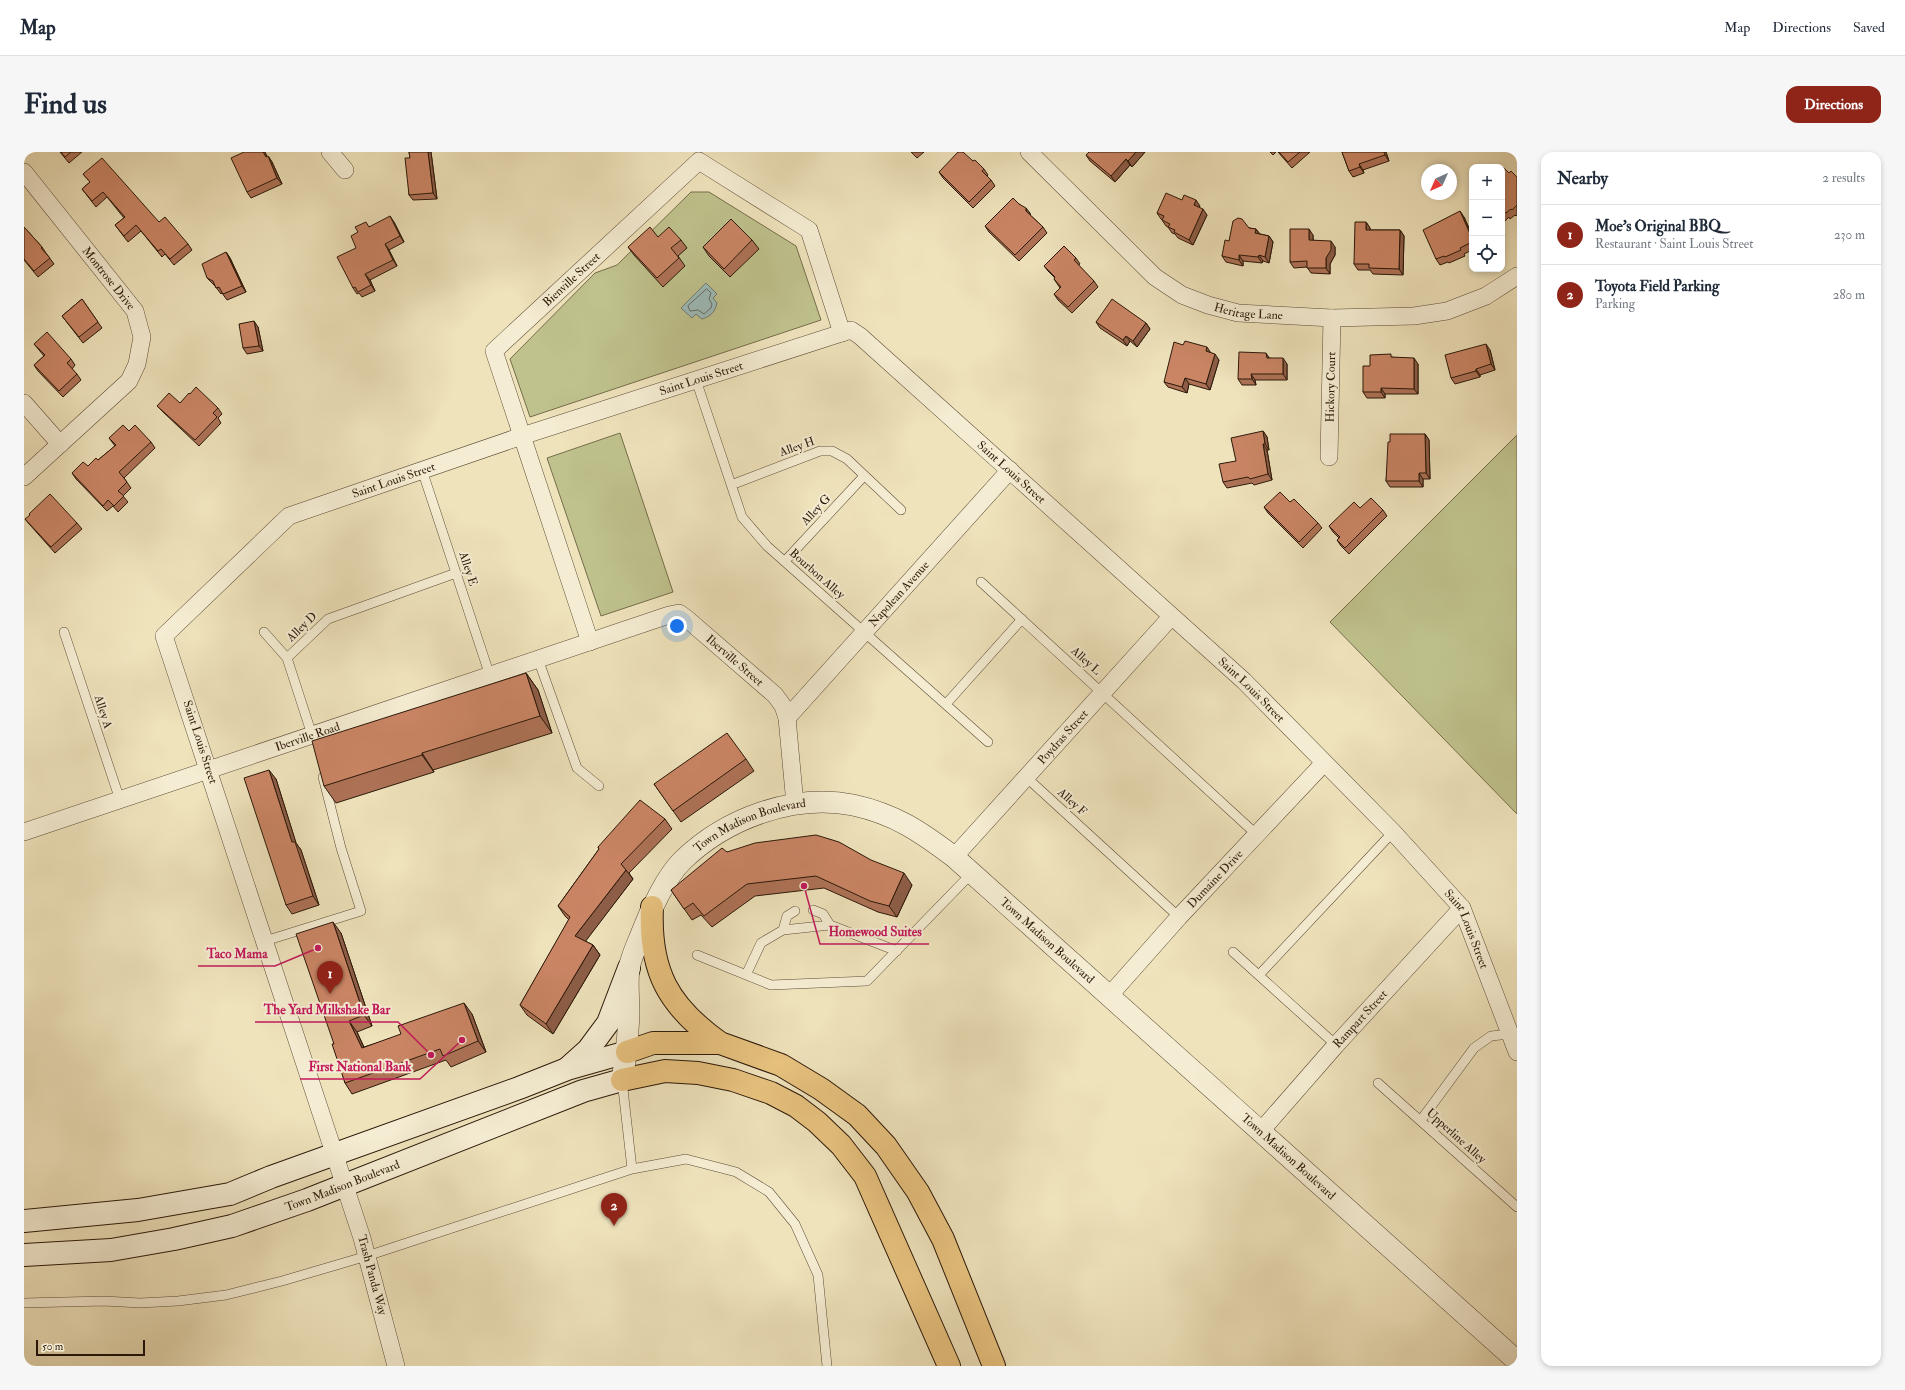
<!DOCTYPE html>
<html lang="en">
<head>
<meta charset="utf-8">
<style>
	body { margin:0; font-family:"IM FELL Double Pica",serif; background:#f6f6f7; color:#1f2937 }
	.controls { position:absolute; right:12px; top:12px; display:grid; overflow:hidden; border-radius:8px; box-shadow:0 2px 6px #0003 }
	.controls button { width:36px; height:36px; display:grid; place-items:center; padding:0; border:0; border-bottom:1px solid #e0e1e3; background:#fff; color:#1f2937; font:20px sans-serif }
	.compass { position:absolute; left:1397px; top:12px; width:36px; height:36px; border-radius:50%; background:#fff; box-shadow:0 2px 6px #0003; rotate:225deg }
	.scale { position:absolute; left:12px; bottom:10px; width:109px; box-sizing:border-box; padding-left:4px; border:2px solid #2b1809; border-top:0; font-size:11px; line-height:14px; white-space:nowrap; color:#2b1809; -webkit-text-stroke:3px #f5edd3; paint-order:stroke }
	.you { position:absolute; left:653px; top:474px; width:14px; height:14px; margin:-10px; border:3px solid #fff; border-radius:50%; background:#1a73e8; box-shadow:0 0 0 6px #1a73e833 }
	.badge { display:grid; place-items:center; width:26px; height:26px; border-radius:50%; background:#8f2418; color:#fff; font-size:13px; font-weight:700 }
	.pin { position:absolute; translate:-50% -33px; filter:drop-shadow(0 1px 2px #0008) }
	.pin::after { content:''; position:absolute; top:21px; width:14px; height:12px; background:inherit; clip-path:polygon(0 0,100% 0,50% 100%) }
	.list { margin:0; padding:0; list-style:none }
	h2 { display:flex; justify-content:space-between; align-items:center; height:52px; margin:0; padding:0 16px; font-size:17px }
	h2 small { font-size:13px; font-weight:400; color:#747a83 }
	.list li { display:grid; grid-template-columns:26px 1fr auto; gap:12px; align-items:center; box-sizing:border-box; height:60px; padding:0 16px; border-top:1px solid #e0e1e3 }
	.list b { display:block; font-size:15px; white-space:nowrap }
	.list p { margin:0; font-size:13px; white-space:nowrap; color:#747a83 }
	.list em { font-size:13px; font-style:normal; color:#747a83 }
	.icon { flex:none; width:22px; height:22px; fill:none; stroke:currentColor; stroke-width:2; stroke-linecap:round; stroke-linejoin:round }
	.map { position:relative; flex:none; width:1493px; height:1214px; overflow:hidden; border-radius:12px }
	header { display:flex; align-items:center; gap:24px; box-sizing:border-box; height:56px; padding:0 20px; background:#fff; border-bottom:1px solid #e0e1e3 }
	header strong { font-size:19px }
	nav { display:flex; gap:22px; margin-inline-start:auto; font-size:14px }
	.intro { display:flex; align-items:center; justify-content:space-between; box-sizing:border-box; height:96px; padding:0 24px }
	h1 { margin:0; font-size:28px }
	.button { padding:10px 18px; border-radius:12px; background:#8f2418; color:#fff; font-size:14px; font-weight:700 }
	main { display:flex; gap:24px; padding:0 24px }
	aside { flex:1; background:#fff; border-radius:12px; box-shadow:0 2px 6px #0003 }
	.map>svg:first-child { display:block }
	.green { fill:#bfc28d; stroke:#756d4b }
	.water { fill:#9dbcba; stroke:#6f7a73 }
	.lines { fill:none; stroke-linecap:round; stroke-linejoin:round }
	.shore { stroke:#646a62; stroke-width:1 }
	.service-casing { stroke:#5c4b36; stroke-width:10 }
	.minor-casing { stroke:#5c4b36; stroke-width:18 }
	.tertiary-casing { stroke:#5c4b36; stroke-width:22 }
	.secondary-casing { stroke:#2b1809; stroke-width:24 }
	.motorway-casing { stroke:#2b1809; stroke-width:24 }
	.service { stroke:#f5edd3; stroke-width:9 }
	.minor { stroke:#f5edd3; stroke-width:17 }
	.tertiary { stroke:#f5edd3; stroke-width:21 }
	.secondary { stroke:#f5edd3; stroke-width:22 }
	.motorway { stroke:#e8c27e; stroke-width:22 }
	.wall { fill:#ae7257; stroke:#2b1809 }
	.shaded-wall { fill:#8d5d47; stroke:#2b1809 }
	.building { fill:#ca8565; stroke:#2b1809 }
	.labels { text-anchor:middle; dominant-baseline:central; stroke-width:4; stroke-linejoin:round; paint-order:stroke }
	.street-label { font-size:12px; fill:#2b1809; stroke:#f5edd3 }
	.leader { fill:none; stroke:#c2185b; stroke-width:1.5 }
	.callout-dot { fill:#c2185b; stroke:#f5edd3; stroke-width:1.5 }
	.callout-label { font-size:13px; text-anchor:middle; font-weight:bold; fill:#c2185b; stroke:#f5edd3; stroke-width:4; stroke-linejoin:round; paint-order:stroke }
</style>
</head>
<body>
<header>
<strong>Map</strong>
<nav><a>Map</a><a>Directions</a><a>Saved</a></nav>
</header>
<div class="intro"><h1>Find us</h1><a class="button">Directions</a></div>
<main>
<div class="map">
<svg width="1493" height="1214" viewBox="0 0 1493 1214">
	<rect width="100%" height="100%" fill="#efe3bc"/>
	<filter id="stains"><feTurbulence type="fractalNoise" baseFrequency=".005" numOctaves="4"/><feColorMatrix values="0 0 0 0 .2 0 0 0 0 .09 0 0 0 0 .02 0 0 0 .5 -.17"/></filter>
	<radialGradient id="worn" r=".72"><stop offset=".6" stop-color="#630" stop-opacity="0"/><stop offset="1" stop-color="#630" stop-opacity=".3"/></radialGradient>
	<path class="green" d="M667,40H685L772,94L797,168L506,265L486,207L571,121L593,113Z
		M596,281L649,440L577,464L523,306Z
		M1493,283V662L1306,470Z"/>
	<path class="water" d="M682,131L693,142L689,146L693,151C691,160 687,164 678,167L672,162L668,166L657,156Z"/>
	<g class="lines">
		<path class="shore" d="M683,137L687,141L685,147L688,152L687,156L680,162L674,158L666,159L664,154Z"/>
		<g class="service-casing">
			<path id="service" d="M672,228L718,365L743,394L964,590
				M398,318L466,524
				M707,333L796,299H808L823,307L877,358
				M761,409L840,324
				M957,430L1232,682
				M40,480L96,648
				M240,480L263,506
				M514,507L553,616L575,634
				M922,552L998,467
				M289,586L263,506L304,467L432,421
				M1002,625L1155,765
				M789,758L799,762L806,773
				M759,778L763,764L771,759
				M241,789L337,759L317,696L299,625
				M1209,800L1312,893
				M673,803L747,833L843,829L948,721
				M722,823L737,791L759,778L806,773L873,799
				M1235,823L1369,680
				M598,928L608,1017
				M1354,931L1493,1055
				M1397,968L1450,896L1467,884L1486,882
				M0,1151L80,1149L116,1151L154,1149L202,1143L258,1129L343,1104L608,1017L662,1007L712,1020L745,1040L771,1072L794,1123L803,1214"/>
		</g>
		<g class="minor-casing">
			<g id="minor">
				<path d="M306,0L321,18"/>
				<path id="s1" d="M1005,0L1131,125L1158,143L1184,153L1214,161L1308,166L1390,164L1423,159L1462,144L1493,124"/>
				<path id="s2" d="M0,20L111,159L118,185L113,212L105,229L0,325"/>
				<path d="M0,251L36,292"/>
				<path id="s3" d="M1305,305L1308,166"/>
				<path id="s4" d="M566,490L470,199L675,9L785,78L818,181"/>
				<path id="s5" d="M763,566L986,318"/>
				<path id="s6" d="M0,680L645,463L655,461L662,466L751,543L759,554L763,566L771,652"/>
				<path id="s7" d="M930,705L1147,465"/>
				<path id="s8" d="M1085,844L1155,765L1300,611"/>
				<path id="s9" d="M1236,980L1312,893L1438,756"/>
				<path id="s10" d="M372,1214L338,1086L140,484L265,364L498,284L827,178L836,184L1220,529L1369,680L1438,756L1493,900"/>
			</g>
		</g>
		<g class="tertiary-casing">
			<g id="tertiary">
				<path id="s11" d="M598,928C602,906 604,884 605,862C605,847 603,831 605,817C607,804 614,791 618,780C626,759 642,725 658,709C701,667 769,641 829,653C871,662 897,680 930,705L1493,1209"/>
			</g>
		</g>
		<g class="secondary-casing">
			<g id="secondary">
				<path d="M545,915L564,898L584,871L605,816"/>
				<path d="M0,1069L114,1058L206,1042L247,1025L495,936L543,917L603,900"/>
				<path id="s12" d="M0,1103L87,1098L150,1087L208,1074L283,1048L559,939L598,928"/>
			</g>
		</g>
		<g class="motorway-casing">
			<path id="motorway" d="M628,755C625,819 644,854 696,891
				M603,900L629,891H696L757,913L797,937L833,963L862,994L894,1040L919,1087L970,1214
				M598,928L641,919L674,921L709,928L747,941L772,954L793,970L817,993L841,1024L925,1214"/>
		</g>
		<use href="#service" class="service"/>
		<use href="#minor" class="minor"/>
		<use href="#tertiary" class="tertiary"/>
		<use href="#secondary" class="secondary"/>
		<use href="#motorway" class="motorway"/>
	</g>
	<path class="wall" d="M36,0H58L45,11Z
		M241,0L243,5L244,4L248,10L258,32L227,46L223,40Z
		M385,0H407L413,47L389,48L385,43L386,6Z
		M887,0H900L893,6Z
		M1121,0L1108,15L1106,13L1091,30L1066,9L1062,3Z
		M1246,0H1252L1249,3Z
		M1254,0H1286L1268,16Z
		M1318,0H1362L1365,9L1339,18L1340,21L1329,25L1325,19Z
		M949,9L960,17L964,23L963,24L967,28L971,34L949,56L919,26L915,20Z
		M1478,15L1485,21L1493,25V63L1492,64L1491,63L1486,67L1485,65L1479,71H1478Z
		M59,22L135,70L164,92L168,98L150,113L141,102L138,105L117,79L104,90L91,73L100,66L83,45L72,55L58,37L66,30Z
		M1158,48L1176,54L1175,55L1183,63L1169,93L1154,86L1151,82L1148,81L1144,75L1142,74L1138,68L1137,67L1133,61Z
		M995,52L1006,61V63L1019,75L1023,81L995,109L965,80L961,74Z
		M1440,65L1448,83V98L1440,102L1441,104L1425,111L1424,110L1416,113L1412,107Z
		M370,70L380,90L365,98L373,114L346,128L351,139L338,145L335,141L333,142L329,136L332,96L345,75Z
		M1342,70L1346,76V78H1376L1380,84L1379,123L1349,122L1346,118H1334L1330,112Z
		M0,75L18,95L22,101L30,112L14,125L0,108Z
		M1225,76L1232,77L1236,82L1245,84L1249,90L1245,111L1239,109L1238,111L1219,109V114L1202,110L1198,104L1205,89Z
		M1289,83V88L1311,95V103L1306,112V122L1287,121L1283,115L1270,116L1266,110Z
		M634,85L657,88L663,96L654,104L661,114L639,135L610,103L604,95Z
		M728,88L735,97L706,125L685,104L679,95Z
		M202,100L206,106L222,140L203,148L198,141L197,142L191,134L183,126Z
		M1052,106L1056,112L1054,113L1070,129L1074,135L1048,161L1034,148L1030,142L1036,136L1030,127L1031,126L1024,119L1020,114Z
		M58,147L78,176L59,191L38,164Z
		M1072,170L1122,171L1126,177L1113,195L1106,189L1103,194L1076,176Z
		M234,175L239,199L223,202L219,196Z
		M10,192L47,207L51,213L48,217L53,222L57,228L39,245L14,219L10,213L20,204Z
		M1466,198L1471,218L1456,223V225L1431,232L1427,226Z
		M1187,201L1195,208L1186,238L1165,232L1163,241L1144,235L1140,230Z
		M1368,205L1394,212V242H1361V246H1343L1339,240L1346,214Z
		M1246,206L1263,212V228H1231L1232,233H1218L1214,227Z
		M166,242L194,256L198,262L194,266L197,271L175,294L138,259L133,254L156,251Z
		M105,279L127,290L131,296L100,326L107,336L99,344L104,350L94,360L89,354L83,359L52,327L48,321L64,314L74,308L91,294L85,286Z
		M1239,279L1243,285L1245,298H1243L1248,328L1230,333L1228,331L1203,336L1199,330L1212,309Z
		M1401,282L1405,288L1406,327H1399V335H1366L1362,329L1366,290Z
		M1266,350L1294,371L1298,376L1279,396L1244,361L1240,355Z
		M1336,356L1359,358L1363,364L1325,402L1317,394L1313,388L1315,386L1309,380L1305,374Z
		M1,367L53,371L58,377L31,401L6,373Z
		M502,521L514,538L528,581L409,618L410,620L312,651L300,634Z
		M722,607L730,619L657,670L630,632Z
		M252,627L272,691L277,698L295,753L268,762L262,753Z
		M641,667L648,677L605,721L609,727L561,789L569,793L576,803L529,882L503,863L496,853L545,768L541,764L534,754L575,697L574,695Z
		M703,700L888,733L873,765L854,760L800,736L731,744L688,775L677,763L668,768L647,738Z
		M317,781L348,874L333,880L340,895L448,862L462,900L427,915L422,908L328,942L321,931L310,892Z"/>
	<path class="shaded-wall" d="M239,0H241L246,11L242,5Z
		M404,0H407L413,47L409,41Z
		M1112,0H1121L1108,15L1104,9Z
		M1360,0H1362L1365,9L1361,3Z
		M244,4L248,10L258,32L253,26Z
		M1102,7L1106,13L1091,30L1087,24Z
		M1335,12L1339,18L1340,21L1336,15Z
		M1172,48L1176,54L1174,58L1170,53Z
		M1002,56L1006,61V65L1002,59Z
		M1179,57L1183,63L1169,93L1165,88Z
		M1436,59L1440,65L1448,83V86Z
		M366,64L370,70L380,90L376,84Z
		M1342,70L1346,76V84L1342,78Z
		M1232,77L1236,83L1231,81Z
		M1285,77L1289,83V94L1285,88Z
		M1376,78L1380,84L1379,123L1375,117Z
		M1245,84L1249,90L1245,111L1241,105Z
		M1307,89L1311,95V103L1306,112V122L1302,116V106Z
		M361,92L365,98L373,114L369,108Z
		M202,100L206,106L222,140L218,134Z
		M1215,103L1219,109V114L1215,108Z
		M1235,103L1239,109L1238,111L1234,105Z
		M341,122L346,128L351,139L347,133Z
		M230,169L234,175L239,199L235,194Z
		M1122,171L1126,177L1113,195L1109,189Z
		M1102,184L1106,189L1103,194L1099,188Z
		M1462,192L1466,198L1471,218L1467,212Z
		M1183,195L1187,201L1182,199Z
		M1242,201L1246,207L1243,206Z
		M1191,202L1195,208L1186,238L1182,232Z
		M1259,206L1263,212V228L1259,222Z
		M1390,206L1394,212V242L1390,237Z
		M1452,217L1456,223V225L1452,219Z
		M1227,222L1231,228L1232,233L1228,227Z
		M1161,226L1165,232L1163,241L1158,235Z
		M1357,236L1361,242V246L1357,240Z
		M1239,279L1243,285L1245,298L1241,292Z
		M1401,282L1405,288L1406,327L1402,321Z
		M1239,292L1243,298L1248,328L1244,322Z
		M1395,321L1399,327V335L1395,329Z
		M502,521L514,538L528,581L516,564Z
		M398,601L409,618L410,620L398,603Z
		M245,618L252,627L272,691L277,698L295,753L289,744L268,690Z
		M602,718L609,727L558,794L551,784Z
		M880,721L888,733L873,765L865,754Z
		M309,770L317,781L348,874L340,863Z
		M569,793L576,803L529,882L522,872Z
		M440,851L448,862L462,900L454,889Z
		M325,869L333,880L345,907L338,896Z"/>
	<path class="building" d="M37,0H47L41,5Z
		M220,0H239L242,5L244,4L253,26L223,40L207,6Z
		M385,0H404L409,41L385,43L381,6H386Z
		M934,0H939L949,9L951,8L960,17L958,19L967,28L945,50L915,20Z
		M1065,0H1112L1104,9L1102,7L1087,24L1062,3Z
		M1255,0H1276L1264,10Z
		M1318,0H1360L1361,3L1335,12L1336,15L1325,19Z
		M78,6L135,70L141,65L164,92L146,107L137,97L134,99L112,73L100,84L91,73L101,65L79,40L68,49L58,37L66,30L59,22Z
		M1478,14L1485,21L1487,19L1493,25V53L1488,58L1487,57L1482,61L1480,60L1478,62V15H1477Z
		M1142,41L1158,48L1160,43L1172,48L1170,53L1179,57L1165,88L1150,80L1151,78L1144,75L1146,72L1138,68L1140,64L1133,61Z
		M989,46L995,52L1002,56V59L1019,75L991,103L961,74Z
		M1436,59L1448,86V90L1436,96L1437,98L1421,105L1420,104L1412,107L1399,78Z
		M366,64L376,84L361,92L369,108L341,122L347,133L334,140L331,135L329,136L313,105L332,96L327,84L334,80L331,75L342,70L345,75Z
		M1214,66L1218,67L1225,76L1232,77L1231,81L1245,84L1241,105L1235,103L1234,105L1215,103V108L1198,104L1201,88L1205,89L1209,69Z
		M707,67L728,88L700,117L679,95Z
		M1331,70H1342V78H1376L1375,117L1345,116V112H1330Z
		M0,75L18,95L17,96L26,106L10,119L0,107Z
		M626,75L634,85L645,75L657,88L647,96L655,106L633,126L604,95Z
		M1266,77H1285V88L1307,89V98L1302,106V116H1283V109L1266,110Z
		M1040,94L1052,106L1050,108L1070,129L1044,155L1030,142L1037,135L1030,127L1031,125L1020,114Z
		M202,100L218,134L199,142L195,135L192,136L189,129L183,126L178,112Z
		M58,147L74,170L55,185L38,164Z
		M1088,147L1122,171L1109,189L1102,184L1099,188L1072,170Z
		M230,169L235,194L219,196L215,172Z
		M23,180L47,207L43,211L53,222L35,239L10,213L21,203L10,192Z
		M1161,189L1183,195L1182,199L1191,202L1182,232L1161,226L1158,235L1140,230L1150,190L1159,193Z
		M1462,192L1467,212L1452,217V219L1427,226L1421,203Z
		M1215,200L1242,201L1243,206H1259V222H1227L1228,227H1214Z
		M1367,202V205L1390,206V237L1357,236V240H1339V214H1346V203Z
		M172,235L194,256L189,261L193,265L171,288L133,254L145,241L156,251L165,241L166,242Z
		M99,273L105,279L111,273L127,290L95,320L103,330L94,339L100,344L90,354L84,348L79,354L48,321L59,310L64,314L72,306L74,308L92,293L85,286Z
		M1239,279L1241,292H1239L1244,322L1226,327L1224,325L1199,330L1195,312L1212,309L1207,286Z
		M1366,282H1401L1402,321H1395V329H1362L1364,290H1366Z
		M1256,340L1266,350L1270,347L1294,371L1275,390L1240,355Z
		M26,342L53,371L27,395L1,367L6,363L5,362Z
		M1347,346L1359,358L1321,396L1313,388L1316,385L1305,374L1330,350L1336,356Z
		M502,521L516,564L398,601V603L300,634L288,589Z
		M703,581L722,607L649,659L630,632Z
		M245,618L268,690H271L289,744L262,753L220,626Z
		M616,648L641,667L597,712L602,718L551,784L569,793L522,872L496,853L546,765L534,754L575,697L574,695Z
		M792,683L815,690L847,708L880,721L865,754L846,749L792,724L723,732L680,764L669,751L660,757L647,738L698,696L703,700L731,691Z
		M309,770L340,863L325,869L338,896L377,882L374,874L440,851L454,889L419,904L416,897L321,931L308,892H310L272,782Z"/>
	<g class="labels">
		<g class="street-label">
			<text stroke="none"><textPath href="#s2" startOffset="136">Montrose Drive</textPath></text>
			<text stroke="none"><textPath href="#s4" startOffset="412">Bienville Street</textPath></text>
			<text stroke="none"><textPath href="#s1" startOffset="279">Heritage Lane</textPath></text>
			<text stroke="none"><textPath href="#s10" startOffset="1374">Saint Louis Street</textPath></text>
			<text stroke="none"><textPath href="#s3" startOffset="70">Hickory Court</textPath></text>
			<text transform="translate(773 295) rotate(-19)">Alley H</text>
			<text stroke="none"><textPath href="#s10" startOffset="1746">Saint Louis Street</textPath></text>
			<text stroke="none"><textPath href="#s10" startOffset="1050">Saint Louis Street</textPath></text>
			<text transform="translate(792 358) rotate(-47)">Alley G</text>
			<text transform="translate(444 417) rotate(72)">Alley E</text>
			<text transform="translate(793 422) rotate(41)">Bourbon Alley</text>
			<text stroke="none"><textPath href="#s5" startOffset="167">Napolean Avenue</textPath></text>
			<text transform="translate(278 475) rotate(-44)">Alley D</text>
			<text stroke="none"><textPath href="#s6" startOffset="764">Iberville Street</textPath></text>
			<text transform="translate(1062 509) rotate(42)">Alley L</text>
			<text stroke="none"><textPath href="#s10" startOffset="2070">Saint Louis Street</textPath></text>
			<text transform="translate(79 560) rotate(72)">Alley A</text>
			<text stroke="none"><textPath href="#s6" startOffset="299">Iberville Road</textPath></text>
			<text stroke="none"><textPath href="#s7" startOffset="162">Poydras Street</textPath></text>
			<text transform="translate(176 590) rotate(72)">Saint Louis Street</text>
			<text transform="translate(1048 650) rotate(42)">Alley F</text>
			<text stroke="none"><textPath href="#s11" startOffset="311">Town Madison Boulevard</textPath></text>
			<text stroke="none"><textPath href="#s8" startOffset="158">Dumaine Drive</textPath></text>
			<text stroke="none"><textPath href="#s10" startOffset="2394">Saint Louis Street</textPath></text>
			<text stroke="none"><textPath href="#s11" startOffset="659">Town Madison Boulevard</textPath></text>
			<text stroke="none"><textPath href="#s9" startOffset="151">Rampart Street</textPath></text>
			<text transform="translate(1432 984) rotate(42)">Upperline Alley</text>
			<text stroke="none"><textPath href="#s11" startOffset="983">Town Madison Boulevard</textPath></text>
			<text stroke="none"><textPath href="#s12" startOffset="328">Town Madison Boulevard</textPath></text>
			<text transform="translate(348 1123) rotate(75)">Trash Panda Way</text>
		</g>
	</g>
	<path class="leader" d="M780 734L796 792H905M294 796L251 814H174M407 903L374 870H231M438 888L396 927H276"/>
	<g class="callout-dot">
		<circle cx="780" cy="734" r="4"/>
		<circle cx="294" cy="796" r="4"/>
		<circle cx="407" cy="903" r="4"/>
		<circle cx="438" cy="888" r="4"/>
	</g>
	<g class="callout-label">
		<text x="851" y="784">Homewood Suites</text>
		<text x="213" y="806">Taco Mama</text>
		<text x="303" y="862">The Yard Milkshake Bar</text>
		<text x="336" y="919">First National Bank</text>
	</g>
	<rect width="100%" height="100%" filter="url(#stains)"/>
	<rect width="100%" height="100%" fill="url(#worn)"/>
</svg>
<div class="controls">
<button>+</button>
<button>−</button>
<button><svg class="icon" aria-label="locate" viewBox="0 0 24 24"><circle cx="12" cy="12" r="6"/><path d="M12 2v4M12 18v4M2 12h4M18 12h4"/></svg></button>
</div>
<svg class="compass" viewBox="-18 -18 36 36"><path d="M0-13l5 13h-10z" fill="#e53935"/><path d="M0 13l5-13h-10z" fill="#747a83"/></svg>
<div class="scale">50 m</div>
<div class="you"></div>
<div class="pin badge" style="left:306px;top:842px">1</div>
<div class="pin badge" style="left:590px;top:1074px">2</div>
</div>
<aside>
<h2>Nearby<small>2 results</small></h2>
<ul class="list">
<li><span class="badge">1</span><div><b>Moe's Original BBQ</b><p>Restaurant · Saint Louis Street</p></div><em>230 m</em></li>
<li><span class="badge">2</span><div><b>Toyota Field Parking</b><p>Parking</p></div><em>280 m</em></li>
</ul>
</aside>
</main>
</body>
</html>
